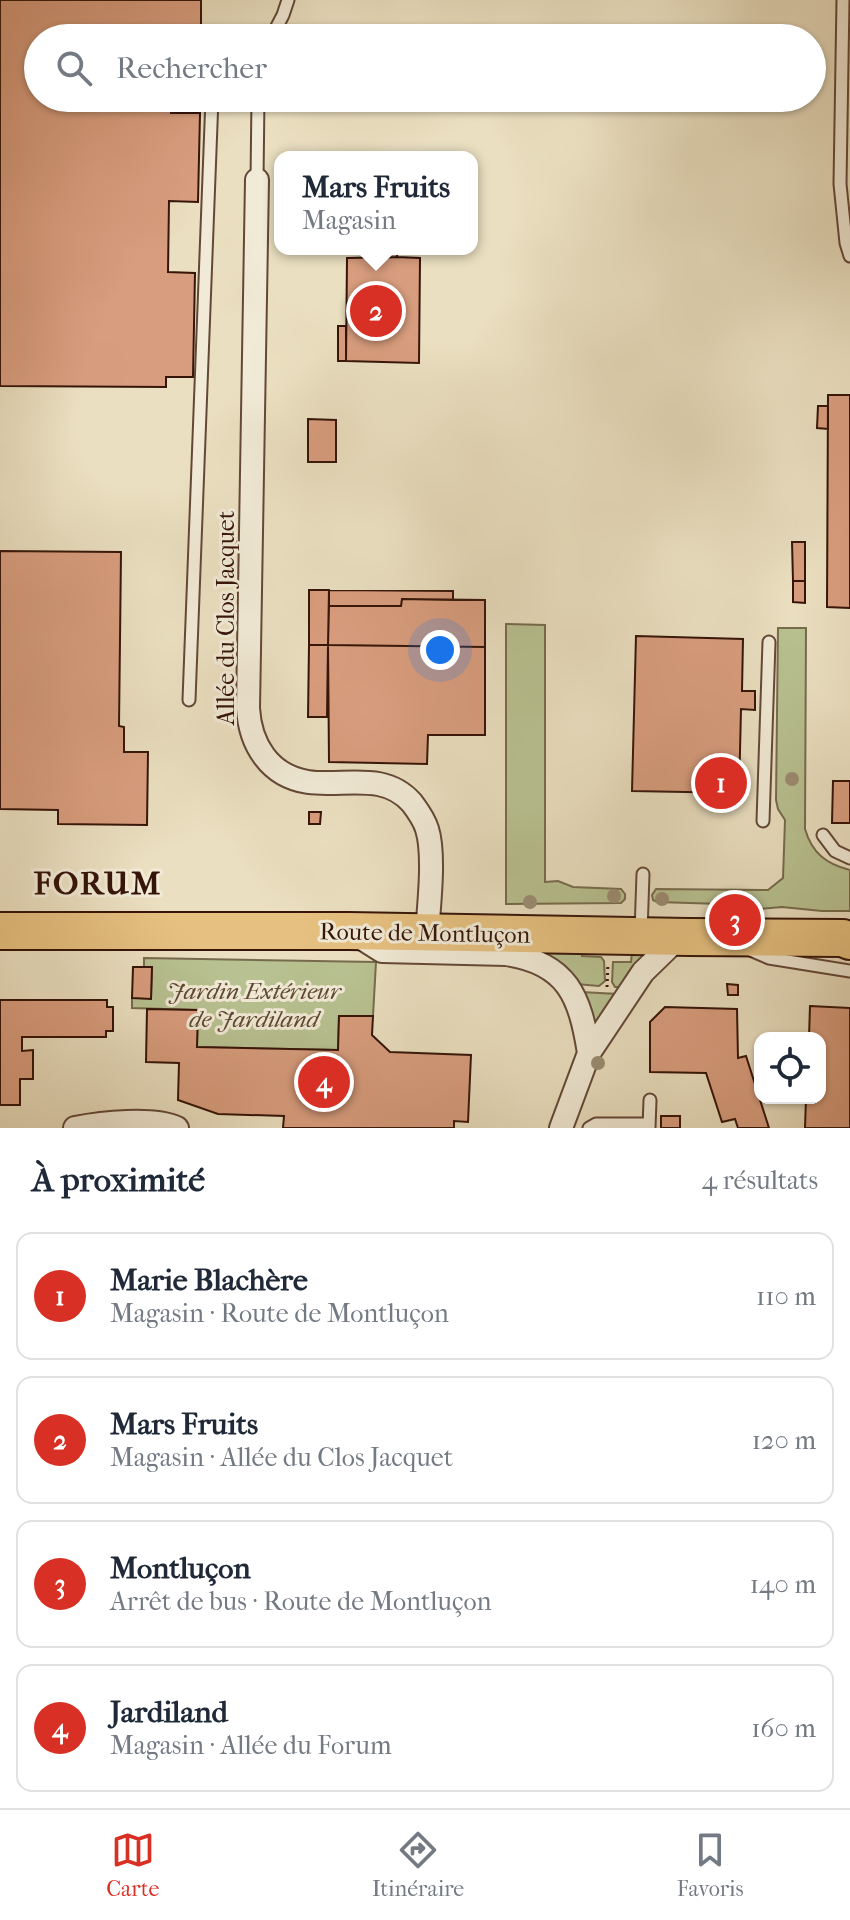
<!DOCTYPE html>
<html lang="fr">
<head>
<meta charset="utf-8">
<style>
	body { margin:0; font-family:"IM FELL French Canon",serif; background:#f6f6f7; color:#1f2937 }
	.controls { position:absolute; right:24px; bottom:24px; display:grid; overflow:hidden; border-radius:16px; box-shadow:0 2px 6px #0004 }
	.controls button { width:72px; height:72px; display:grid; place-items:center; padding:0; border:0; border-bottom:2px solid #e0e1e3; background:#fff; color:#1f2937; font:40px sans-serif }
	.you { position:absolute; left:440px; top:650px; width:28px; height:28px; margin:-20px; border:6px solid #fff; border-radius:50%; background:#1a73e8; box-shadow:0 0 0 12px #1a73e833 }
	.badge { display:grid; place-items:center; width:52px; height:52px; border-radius:50%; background:#d93025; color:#fff; font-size:26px; font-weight:700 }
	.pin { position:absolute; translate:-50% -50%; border:4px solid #fff; box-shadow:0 2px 8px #0006 }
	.popup { position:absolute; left:274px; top:151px; width:204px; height:104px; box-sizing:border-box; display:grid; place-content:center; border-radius:16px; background:#fff; filter:drop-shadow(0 2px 6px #0005); font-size:26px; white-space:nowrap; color:#747a83 }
	.popup b { font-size:30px; color:#1f2937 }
	.popup::after { content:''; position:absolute; left:50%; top:100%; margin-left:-16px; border:16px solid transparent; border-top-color:#fff }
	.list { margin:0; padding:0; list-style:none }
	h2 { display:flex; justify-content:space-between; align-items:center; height:104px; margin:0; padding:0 32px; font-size:34px }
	h2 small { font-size:26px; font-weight:400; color:#747a83 }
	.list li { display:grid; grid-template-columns:52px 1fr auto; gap:24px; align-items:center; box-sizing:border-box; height:128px; margin:0 16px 16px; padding:0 16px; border:2px solid #e0e1e3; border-radius:16px }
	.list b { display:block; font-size:30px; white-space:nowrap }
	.list p { margin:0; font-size:26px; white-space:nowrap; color:#747a83 }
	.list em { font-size:26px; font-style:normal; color:#747a83 }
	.icon { flex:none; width:44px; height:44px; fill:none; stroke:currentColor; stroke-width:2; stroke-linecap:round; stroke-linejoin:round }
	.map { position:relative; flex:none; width:850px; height:1128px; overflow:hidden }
	.search { position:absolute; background:#fff; box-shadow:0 2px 6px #0004; left:24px; right:24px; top:24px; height:88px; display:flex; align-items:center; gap:20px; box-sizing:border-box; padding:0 28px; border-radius:44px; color:#747a83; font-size:30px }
	.sheet { height:680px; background:#fff }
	nav { display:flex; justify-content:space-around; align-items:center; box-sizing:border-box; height:112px; border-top:2px solid #e0e1e3; background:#fff; font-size:22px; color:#747a83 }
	nav a { display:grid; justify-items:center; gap:4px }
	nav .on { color:#d93025 }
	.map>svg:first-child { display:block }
	.green { fill:#b8c191; stroke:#776b4d; stroke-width:2 }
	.building { fill:#d89d7e; stroke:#361509; stroke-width:2 }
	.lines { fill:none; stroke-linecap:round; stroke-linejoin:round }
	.service-casing { stroke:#634837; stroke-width:15 }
	.minor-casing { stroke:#634837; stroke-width:26 }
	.primary-casing { stroke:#361509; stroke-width:40 }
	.path { stroke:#361509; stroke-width:3; stroke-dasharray:2 4; stroke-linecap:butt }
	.service { stroke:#f1ead6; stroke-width:11 }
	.minor { stroke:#f1ead6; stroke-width:22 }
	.primary { stroke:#e5c080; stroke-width:36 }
	.tree { fill:#9c8c72 }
	.labels { text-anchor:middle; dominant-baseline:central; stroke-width:6; stroke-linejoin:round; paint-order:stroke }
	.street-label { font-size:24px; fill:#361509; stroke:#f1ead6 }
	.park-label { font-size:24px; font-style:italic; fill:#5d4932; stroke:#f1ead6 }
	.district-label { font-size:32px; font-weight:bold; letter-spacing:2px; fill:#361509; stroke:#f1ead6 }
</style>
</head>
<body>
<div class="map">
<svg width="850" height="1128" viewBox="0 0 850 1128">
	<rect width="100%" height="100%" fill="#eadfc0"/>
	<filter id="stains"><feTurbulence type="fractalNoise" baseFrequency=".0025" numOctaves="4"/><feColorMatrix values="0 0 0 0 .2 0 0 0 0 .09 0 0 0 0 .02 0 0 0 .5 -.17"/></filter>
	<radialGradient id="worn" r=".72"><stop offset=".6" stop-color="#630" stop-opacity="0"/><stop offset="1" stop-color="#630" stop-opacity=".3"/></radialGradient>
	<path class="green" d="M506,624L545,625V882L558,881L573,887L621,889L625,894V899L621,903L506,904Z
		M778,628H806L805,829C812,853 826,864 850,870V911H822L782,907L721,912V904L657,902L653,900L652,895L656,889L768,890L783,878L785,820L778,809L776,800Z
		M537,950H582V956L601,957L604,961L605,981L599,986L576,984Z
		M632,952H652L622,987H615L612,982L613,962H631Z
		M144,958L376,962L373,1016H339L338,1050L197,1047L198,1010L132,1008V998H151L152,968L144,967Z
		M581,992L617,994L594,1028Z"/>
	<path class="building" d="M0,0H201V27H172V38H38V98H171V113H200L198,202L169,201L168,272L195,273L193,377H166V387L0,386Z
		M172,27H201V38H172Z
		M171,98H200V113H171Z
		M379,249H398L397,257L379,258Z
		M397,257L420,258L419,363L346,361L347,258Z
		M338,326H346V361H338Z
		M828,395H850V608L827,607Z
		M818,406H828V429L817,428Z
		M308,419L336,420V462H308Z
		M226,541H236V552H225Z
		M792,542H805V581H793Z
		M0,551L121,552L119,726L124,727V752H148L147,825L58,824V810L0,809Z
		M793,581H805V603L793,602Z
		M309,590H329L328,645H309Z
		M329,590L453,591V600L402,599L401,606H329Z
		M402,599L485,600V647L328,645L329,606H401Z
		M636,636L743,639L742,691H755V710L741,709L739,793L632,791Z
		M309,645H328L327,717H308Z
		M328,645L485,647V735H428L427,764L329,762Z
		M833,781H850V823H832Z
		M309,812H321L320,824H309Z
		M133,967H152L151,999L132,998Z
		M727,984L738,985V995H728Z
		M0,1000H107V1007H113V1031H106V1037H22V1051L33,1050V1079H20V1105H0Z
		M810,1006L850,1008V1128H805L806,1098H820V1038H809Z
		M665,1007L737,1009L738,1058L746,1056L769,1128H738L735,1119L722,1122L706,1073L650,1072V1022Z
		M147,1009L198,1010L197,1047L338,1050L339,1016H373L372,1035L390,1052L471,1055L468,1122L454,1121V1128H283L284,1116L218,1114L178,1100L179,1063L146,1062Z
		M661,1116H680V1128H661Z"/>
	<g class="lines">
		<g class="service-casing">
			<path id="service" d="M843,0L840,184L846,243L850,256
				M271,38L283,15L288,0
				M257,180L258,98
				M189,700L212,98
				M763,821L769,642
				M823,835L835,851L850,858
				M641,932L643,874
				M748,949L769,958L850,971
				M589,1128L596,1124H649
				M649,1128L650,1100"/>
		</g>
		<g class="minor-casing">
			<path id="minor" d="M257,180L248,708C250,744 269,776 308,782C344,787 384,771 412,803C418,811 424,819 427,829C435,854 429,905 427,933
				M355,934L382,951L506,954C568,963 580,997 589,1053
				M75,1128C101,1123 153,1117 177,1128
				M561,1128L589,1053L643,972L679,937"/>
		</g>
		<g class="primary-casing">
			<path id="primary" d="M0,931H349L688,937L843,938L850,941"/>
		</g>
		<path class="path" d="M607,987L608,963"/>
		<use href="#service" class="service"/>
		<use href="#minor" class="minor"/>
		<use href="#primary" class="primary"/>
	</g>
	<g class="tree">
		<circle cx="792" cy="779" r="7"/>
		<circle cx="614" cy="896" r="7"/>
		<circle cx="662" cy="899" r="7"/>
		<circle cx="530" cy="902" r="7"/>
		<circle cx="737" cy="904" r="7"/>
		<circle cx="598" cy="1063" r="7"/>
	</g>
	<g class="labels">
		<g class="street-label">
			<text transform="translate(226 618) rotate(-90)">Allée du Clos Jacquet</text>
			<text transform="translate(425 933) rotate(1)">Route de Montluçon</text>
		</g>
		<g class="park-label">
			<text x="254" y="991">Jardin Extérieur<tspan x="254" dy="28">de Jardiland</tspan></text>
		</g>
		<g class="district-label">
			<text x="98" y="883">FORUM</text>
		</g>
	</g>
	<rect width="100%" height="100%" filter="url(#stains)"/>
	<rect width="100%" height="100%" fill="url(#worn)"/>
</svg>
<div class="controls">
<button><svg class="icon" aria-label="locate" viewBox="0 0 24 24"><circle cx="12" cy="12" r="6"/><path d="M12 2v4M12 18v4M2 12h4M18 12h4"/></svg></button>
</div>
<div class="you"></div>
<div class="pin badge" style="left:721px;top:783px">1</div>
<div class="pin badge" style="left:376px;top:311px">2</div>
<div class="popup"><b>Mars Fruits</b>Magasin</div>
<div class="pin badge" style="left:735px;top:920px">3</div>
<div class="pin badge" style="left:324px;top:1082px">4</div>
<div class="search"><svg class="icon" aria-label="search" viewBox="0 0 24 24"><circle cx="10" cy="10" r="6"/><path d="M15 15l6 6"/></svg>Rechercher</div>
</div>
<section class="sheet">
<h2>À proximité<small>4 résultats</small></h2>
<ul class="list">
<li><span class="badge">1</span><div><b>Marie Blachère</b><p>Magasin · Route de Montluçon</p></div><em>110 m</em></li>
<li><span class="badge">2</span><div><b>Mars Fruits</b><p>Magasin · Allée du Clos Jacquet</p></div><em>120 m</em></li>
<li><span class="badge">3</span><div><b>Montluçon</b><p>Arrêt de bus · Route de Montluçon</p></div><em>140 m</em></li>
<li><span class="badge">4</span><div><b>Jardiland</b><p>Magasin · Allée du Forum</p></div><em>160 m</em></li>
</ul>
</section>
<nav>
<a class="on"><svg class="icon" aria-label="map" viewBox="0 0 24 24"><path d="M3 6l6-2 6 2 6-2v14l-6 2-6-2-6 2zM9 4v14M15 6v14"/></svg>Carte</a>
<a><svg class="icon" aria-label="directions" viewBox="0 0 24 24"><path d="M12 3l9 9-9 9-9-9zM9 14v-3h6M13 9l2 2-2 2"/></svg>Itinéraire</a>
<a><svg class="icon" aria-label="saved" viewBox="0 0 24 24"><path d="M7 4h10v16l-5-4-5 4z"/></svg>Favoris</a>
</nav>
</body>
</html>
